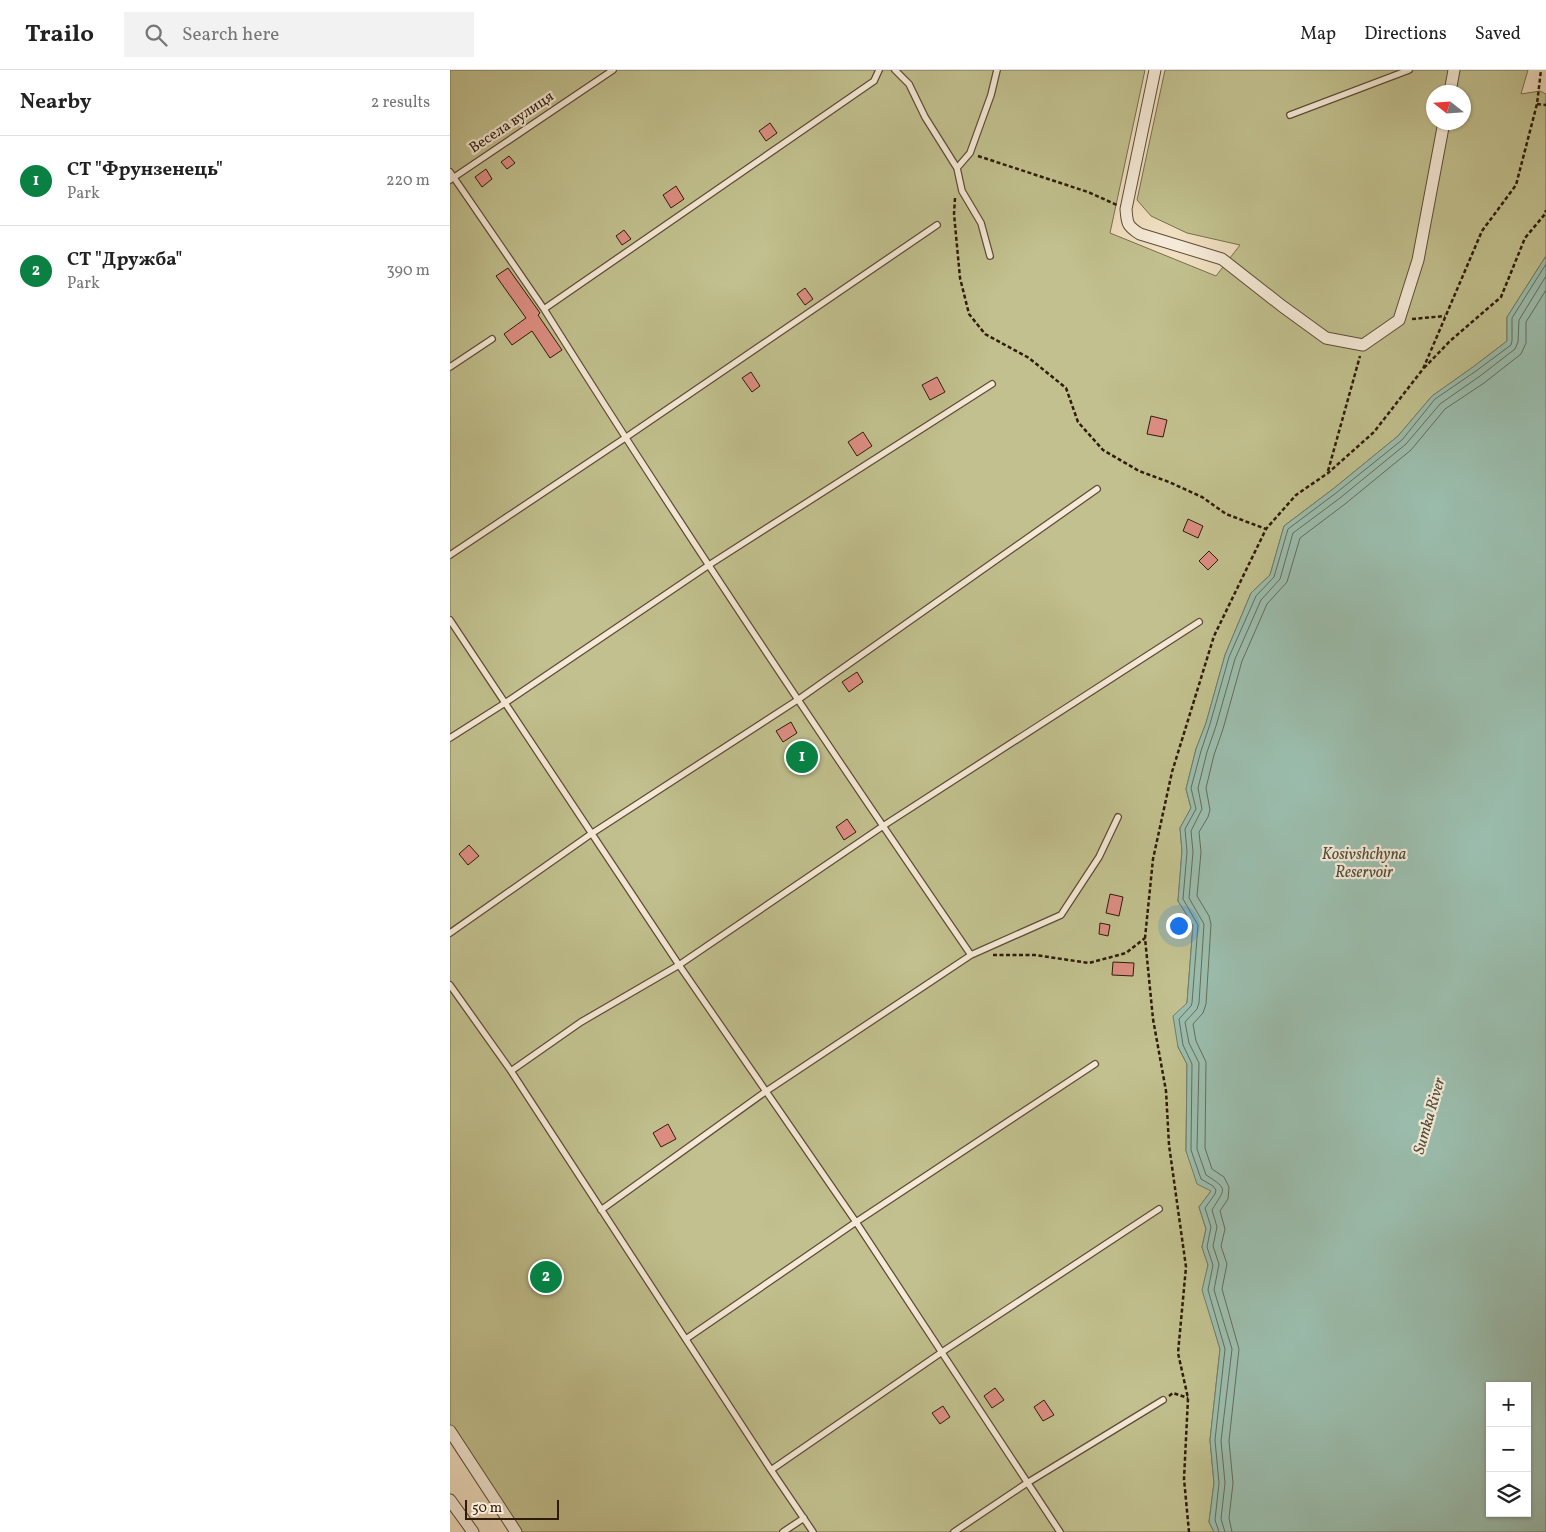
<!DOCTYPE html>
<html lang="en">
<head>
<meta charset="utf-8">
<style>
	body { margin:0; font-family:Vollkorn,serif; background:#f2f2f2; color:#222 }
	.controls { position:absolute; right:15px; bottom:15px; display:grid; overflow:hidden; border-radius:0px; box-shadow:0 1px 4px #0004 }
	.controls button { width:45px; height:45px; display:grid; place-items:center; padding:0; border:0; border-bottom:1px solid #e0e0e0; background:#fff; color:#222; font:25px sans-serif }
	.compass { position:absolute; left:976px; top:15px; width:45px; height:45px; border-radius:50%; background:#fff; box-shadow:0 1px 4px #0004; rotate:287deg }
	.scale { position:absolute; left:15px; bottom:12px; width:94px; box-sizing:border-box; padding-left:5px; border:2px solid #2f1b09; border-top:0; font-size:14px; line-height:18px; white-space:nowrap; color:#2f1b09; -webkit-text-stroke:4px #f5ead7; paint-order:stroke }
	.you { position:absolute; left:728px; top:855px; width:18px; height:18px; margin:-12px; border:4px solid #fff; border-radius:50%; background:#1a73e8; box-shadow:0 0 0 8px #1a73e833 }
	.badge { display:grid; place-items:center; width:32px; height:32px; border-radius:50%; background:#0b8043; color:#fff; font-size:16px; font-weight:700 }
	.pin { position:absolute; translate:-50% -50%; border:2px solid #fff; box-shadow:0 1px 5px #0006 }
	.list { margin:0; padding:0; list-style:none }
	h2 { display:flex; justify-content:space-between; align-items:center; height:65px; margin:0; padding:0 20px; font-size:21px }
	h2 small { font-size:16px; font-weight:400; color:#767676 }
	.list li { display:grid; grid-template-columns:32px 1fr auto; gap:15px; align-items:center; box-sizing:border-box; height:90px; padding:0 20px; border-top:1px solid #e0e0e0 }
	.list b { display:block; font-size:19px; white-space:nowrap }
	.list p { margin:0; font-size:16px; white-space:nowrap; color:#767676 }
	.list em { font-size:16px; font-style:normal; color:#767676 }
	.icon { flex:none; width:28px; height:28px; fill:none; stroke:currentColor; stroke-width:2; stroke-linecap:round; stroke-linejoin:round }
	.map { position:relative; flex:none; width:1096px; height:1462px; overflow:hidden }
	header { display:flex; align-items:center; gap:30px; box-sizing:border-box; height:70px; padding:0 25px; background:#fff; border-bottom:1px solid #e0e0e0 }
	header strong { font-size:24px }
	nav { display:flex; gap:28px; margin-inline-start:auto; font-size:18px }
	.search { width:350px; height:45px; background:#f2f2f2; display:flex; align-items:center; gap:12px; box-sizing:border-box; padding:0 18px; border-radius:0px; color:#767676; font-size:19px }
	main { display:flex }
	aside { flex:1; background:#fff }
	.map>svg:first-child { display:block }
	.green { fill:#c1c08e; stroke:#786e4c; fill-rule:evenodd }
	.water { fill:#9bbdad; stroke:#707c6b; fill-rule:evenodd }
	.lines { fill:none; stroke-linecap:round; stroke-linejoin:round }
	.shore { stroke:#656c5b; stroke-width:1 }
	.building { fill:#dc8e82; stroke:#2f1b09 }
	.service-casing { stroke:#5f4c37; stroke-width:8 }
	.minor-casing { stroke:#5f4c37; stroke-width:13 }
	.path { stroke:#2f1b09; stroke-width:2.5; stroke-dasharray:4 2.5; stroke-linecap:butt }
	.service { stroke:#f5ead7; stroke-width:5.5 }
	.minor { stroke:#f5ead7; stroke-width:11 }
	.labels { text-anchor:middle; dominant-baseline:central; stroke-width:4.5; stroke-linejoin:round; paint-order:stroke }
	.street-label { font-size:15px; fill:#2f1b09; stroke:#f5ead7 }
	.water-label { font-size:16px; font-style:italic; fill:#4f4c3a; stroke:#f5ead7 }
</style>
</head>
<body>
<header>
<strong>Trailo</strong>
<div class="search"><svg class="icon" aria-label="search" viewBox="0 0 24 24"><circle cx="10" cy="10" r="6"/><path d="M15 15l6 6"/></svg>Search here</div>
<nav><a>Map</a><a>Directions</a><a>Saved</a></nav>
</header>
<main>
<aside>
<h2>Nearby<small>2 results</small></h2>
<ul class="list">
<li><span class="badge">1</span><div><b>СТ &quot;Фрунзенець&quot;</b><p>Park</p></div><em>220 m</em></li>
<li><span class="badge">2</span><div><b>СТ &quot;Дружба&quot;</b><p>Park</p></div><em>390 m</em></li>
</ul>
</aside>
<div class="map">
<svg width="1096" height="1462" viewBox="0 0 1096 1462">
	<rect width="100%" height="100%" fill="#f0dfc1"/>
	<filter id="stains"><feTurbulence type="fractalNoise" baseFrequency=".004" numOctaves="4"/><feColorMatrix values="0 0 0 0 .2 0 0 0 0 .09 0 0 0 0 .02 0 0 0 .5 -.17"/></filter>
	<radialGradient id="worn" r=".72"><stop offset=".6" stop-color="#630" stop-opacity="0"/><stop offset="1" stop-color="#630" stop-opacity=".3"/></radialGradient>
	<path class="green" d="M0,0H695L660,163L766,206L790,175L737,163L701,146L687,130L715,0H1078L1071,24L1090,21L1096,24V186L1057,247V271L1023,297L982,326L948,366L883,419L834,456L820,505L801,523L775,585L756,653L746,679L736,719L741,738L730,758L732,781L728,831L743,855L737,933L728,977L737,994L736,1081L762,1120L749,1137L756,1159L752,1177L758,1195L753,1220L770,1279L760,1370L764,1413L759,1452L764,1462H70L0,1356ZM984,22H1014V52H984Z"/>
	<path class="water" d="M1096,186V1462H764L759,1452L764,1413L760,1370L770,1279L752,1220L758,1195L752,1177L756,1159L749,1137L761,1121L747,1114L736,1081L737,994L728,977L723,946L737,933L743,855L728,831L732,781L730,758L741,738L736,719L746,679L756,653L775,585L801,523L820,505L834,456L883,419L948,366L982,326L1023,297L1057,271V247ZM1040,1316H1077V1443H1040Z"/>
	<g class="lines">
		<path class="shore" d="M769,1462L765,1450L769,1413L765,1370L775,1279L758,1220L763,1195L757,1177L761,1157L755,1138L765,1124L766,1120L763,1116L751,1109L741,1080L742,994L733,975L729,949L741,936L742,933L748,855L733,829L737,782L735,759L746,739L741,718L751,681L760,654L779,587L806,526L824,507L838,459L886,423L952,370L985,329L1026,301L1061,275L1062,271V248L1096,194
			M775,1462L771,1449L775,1413L771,1371L782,1279L764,1220L769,1194L763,1176L767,1157L762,1140C774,1119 780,1120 756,1105L747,1079L749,993L739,973L735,952L747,939L749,933L754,854L739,828L743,782L741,761L752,739L748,718L757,682L766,656L785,589L811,530L830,509L843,463L890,428L956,374L990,334L1030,306L1065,279L1068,272L1069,250L1096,206
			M782,1462L779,1448L783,1413L779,1371L789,1279L772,1219L777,1194L771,1176L775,1159L770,1141L778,1129L779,1117L774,1107L762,1099L755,1078L756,992L746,971L743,954L753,943L756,934L761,854L759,846L747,826L751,782L749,762L758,747L760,740L756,718L764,685L773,659L792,591L817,534L837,512L850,468L895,434L961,380L995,339L1034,313L1071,284L1076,273V252L1096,220"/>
	</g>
	<path class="building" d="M320,53L327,63L316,71L309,61Z
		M59,86L65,93L57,99L51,92Z
		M36,99L42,109L32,117L25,107Z
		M226,116L234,129L221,138L213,125Z
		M174,160L181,169L172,175L166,166Z
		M58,198L90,243L88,245L112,280L100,288L82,261L62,275L54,264L76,248L46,206Z
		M355,218L363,229L355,235L347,224Z
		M301,302L310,316L302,322L292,308Z
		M487,307L495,322L480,330L472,315Z
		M701,346L717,350L713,367L697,364Z
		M413,362L422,376L407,386L398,372Z
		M738,449L753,456L748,468L733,461Z
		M759,481L768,490L758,500L749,491Z
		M407,602L413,612L399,622L392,612Z
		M341,652L347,663L333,672L326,661Z
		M397,749L406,762L394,770L386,757Z
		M19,775L29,786L18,795L9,784Z
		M660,824L673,827L669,846L656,843Z
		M650,853L660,855L658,866L649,864Z
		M663,892L684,893L683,906L662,905Z
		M218,1054L226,1069L211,1077L203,1063Z
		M545,1318L554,1330L542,1338L534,1326Z
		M594,1330L604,1345L593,1351L584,1337Z
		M493,1336L500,1347L490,1354L482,1343Z"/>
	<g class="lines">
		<g class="service-casing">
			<path id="service" d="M429,0L424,11L94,239C231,458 375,672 521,885
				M445,0L459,14L475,47L507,98
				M840,45L959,0
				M0,102L94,239
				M0,110L163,0
				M540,186L531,153L512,121L507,98L520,83L541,25L547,0
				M0,297L42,269
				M0,485L175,368L487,155
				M0,550L229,895L433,756L749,552
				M0,668L55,633L259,495L542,314
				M0,863L141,764L349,629L647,419
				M0,915L61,1001L321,1400L363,1462
				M61,1001L131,952L229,895L406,1152L610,1462
				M151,1140L315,1022L521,885L611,845L649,787L668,747
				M236,1269L406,1152L645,994
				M321,1400L492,1282L709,1139
				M333,1462L354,1448
				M504,1462L577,1413L713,1330"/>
		</g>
		<g class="minor-casing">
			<path id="minor" d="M705,0L676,139C677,153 677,156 690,164L772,189L832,236L876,268L913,275L949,250L968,190L994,52
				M1000,22L1004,0
				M0,1361L66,1462
				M0,1430L23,1462"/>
		</g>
		<path class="path" d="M1087,34L1096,35
			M528,86L638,122L667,135
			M505,128L504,144L510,208L519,244L535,264L579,288L616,318L628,352L653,380L689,401L719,412L752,427L776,444L816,459
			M962,249L995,246
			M974,298L1000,271L1051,227L1075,168L1095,144L1096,140
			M878,401L910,286
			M543,885H585L639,893L676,883L695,868
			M719,1326L723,1323L738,1328
			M739,1462L734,1409L738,1328L728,1283L736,1197L719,1075L716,1021L703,949L695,868L703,789L722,702L764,566L816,459L846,425L878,403L924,362L973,299L1032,161L1066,115L1087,34L1091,0"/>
		<use href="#service" class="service"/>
		<use href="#minor" class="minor"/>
	</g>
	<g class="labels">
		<g class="street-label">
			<text transform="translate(62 53) rotate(-34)">Весела вулиця</text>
		</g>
		<g class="water-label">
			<text x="914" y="785">Kosivshchyna<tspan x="914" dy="18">Reservoir</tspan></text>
			<text transform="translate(980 1046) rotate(-74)">Sumka River</text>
		</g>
	</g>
	<rect width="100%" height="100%" filter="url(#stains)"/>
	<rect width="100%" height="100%" fill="url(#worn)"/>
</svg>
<div class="controls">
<button>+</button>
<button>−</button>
<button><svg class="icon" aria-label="layers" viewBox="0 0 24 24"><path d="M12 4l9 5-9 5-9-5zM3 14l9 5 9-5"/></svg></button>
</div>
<svg class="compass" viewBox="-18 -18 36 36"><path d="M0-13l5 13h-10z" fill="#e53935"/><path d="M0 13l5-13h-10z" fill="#767676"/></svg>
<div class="scale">50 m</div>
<div class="you"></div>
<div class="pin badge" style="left:352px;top:687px">1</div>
<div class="pin badge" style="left:96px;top:1207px">2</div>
</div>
</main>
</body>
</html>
